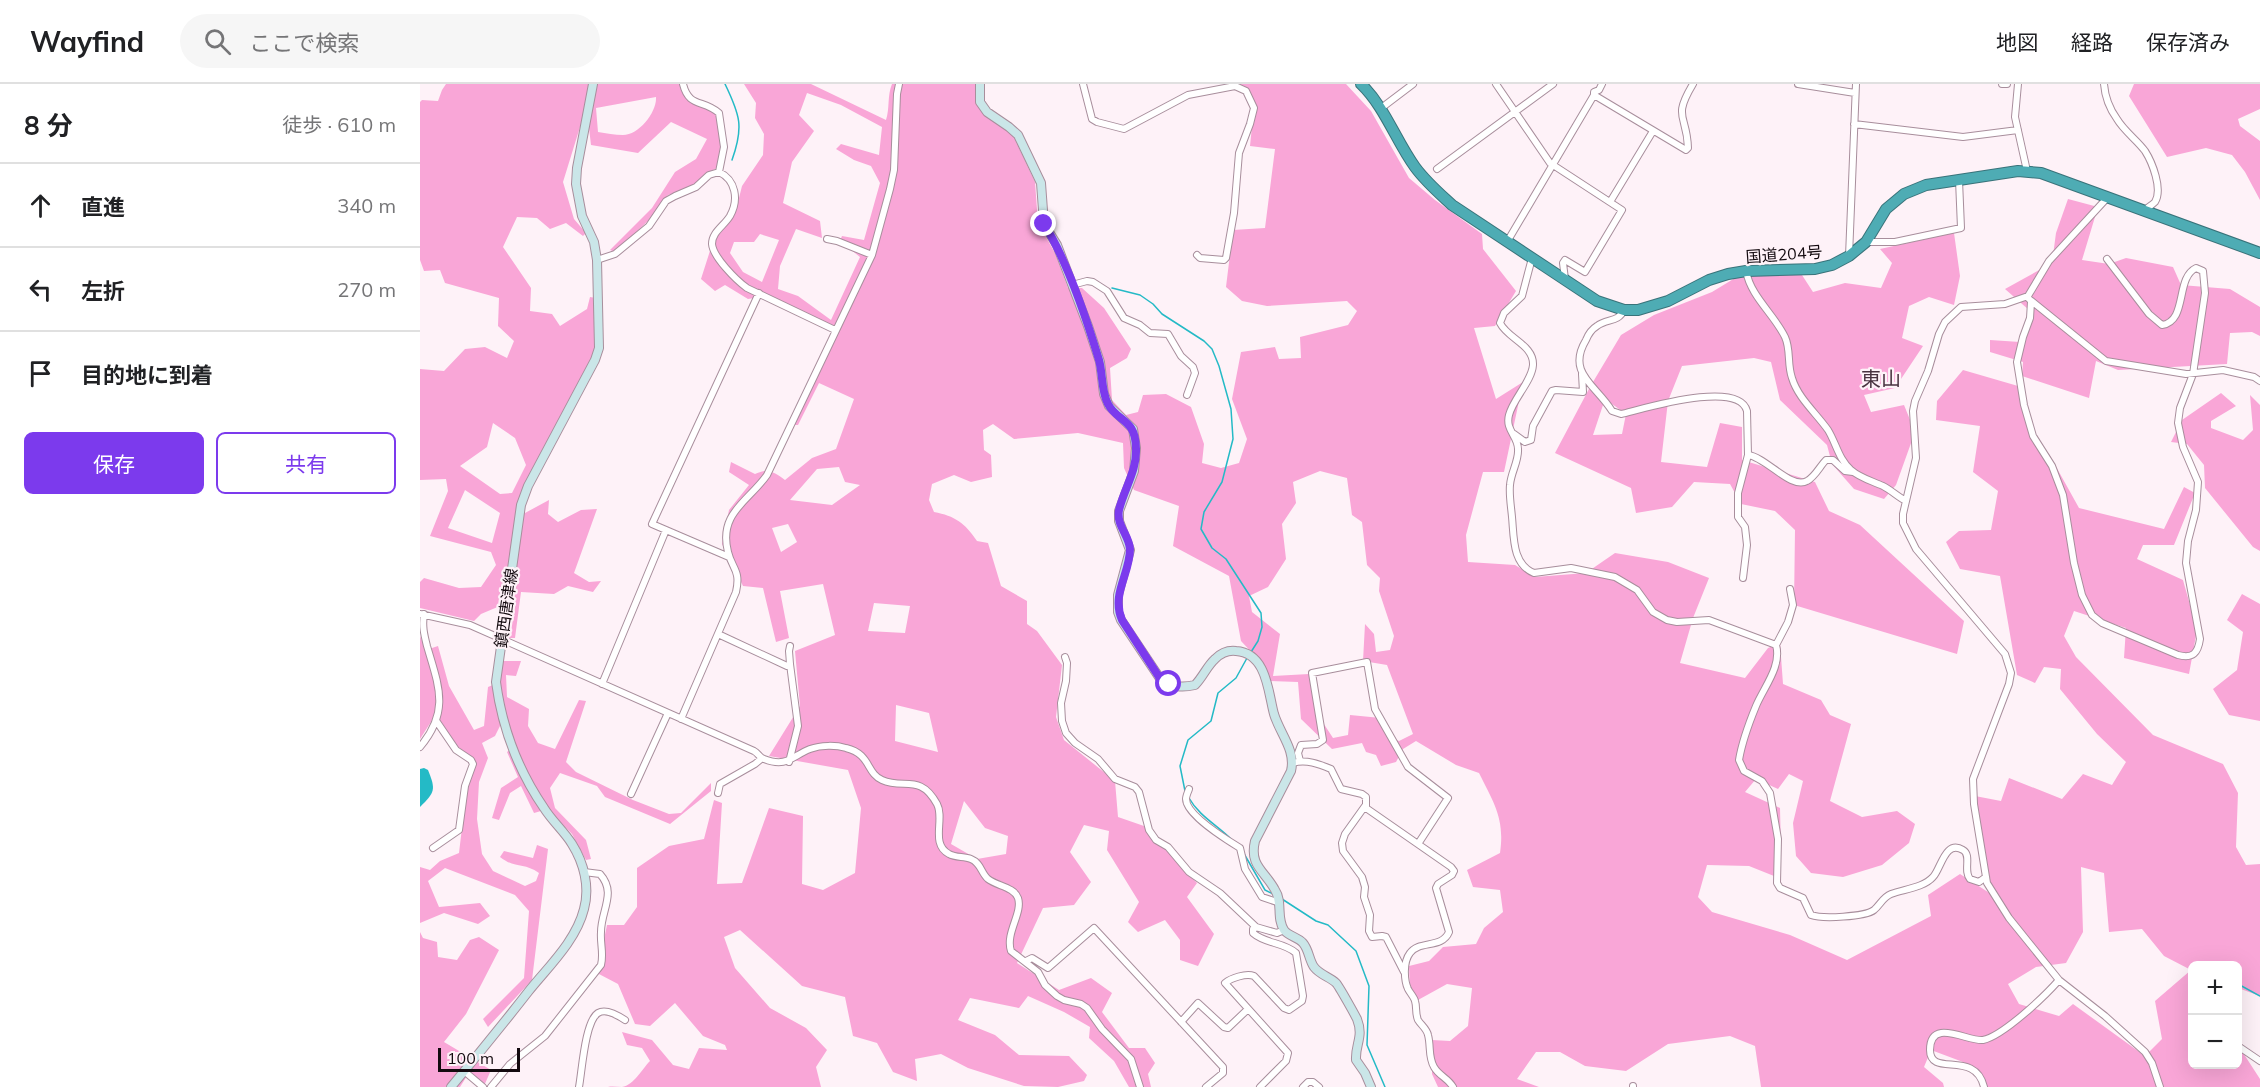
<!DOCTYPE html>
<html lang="ja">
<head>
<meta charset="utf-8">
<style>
	body { margin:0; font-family:Mulish,"Noto Sans JP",sans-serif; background:#f6f6f6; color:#202124 }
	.controls { position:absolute; right:18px; bottom:18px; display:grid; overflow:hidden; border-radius:9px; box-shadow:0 6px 24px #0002 }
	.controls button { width:54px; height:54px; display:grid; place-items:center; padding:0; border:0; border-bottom:2px solid #e0e0e0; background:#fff; color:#202124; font:30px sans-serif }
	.scale { position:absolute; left:18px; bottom:15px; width:82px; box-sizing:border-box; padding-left:6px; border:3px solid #130a0f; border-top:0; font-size:16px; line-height:21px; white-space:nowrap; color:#130a0f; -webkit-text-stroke:4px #fef2f8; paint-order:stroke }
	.stop { position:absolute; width:18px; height:18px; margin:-14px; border:4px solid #7c3aed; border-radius:50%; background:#fff }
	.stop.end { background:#7c3aed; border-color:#fff; box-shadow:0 2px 6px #0008 }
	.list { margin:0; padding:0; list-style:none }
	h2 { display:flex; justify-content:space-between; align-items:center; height:78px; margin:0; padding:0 24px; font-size:26px }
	h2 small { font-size:20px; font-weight:400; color:#757577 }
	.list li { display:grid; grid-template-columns:39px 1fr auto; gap:18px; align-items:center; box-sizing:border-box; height:84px; padding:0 24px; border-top:2px solid #e0e0e0 }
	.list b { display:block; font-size:22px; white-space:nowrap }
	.list em { font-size:20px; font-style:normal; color:#757577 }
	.actions { display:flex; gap:12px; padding:18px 24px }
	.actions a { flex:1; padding:14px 0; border:2px solid #7c3aed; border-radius:9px; text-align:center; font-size:21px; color:#7c3aed }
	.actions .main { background:#7c3aed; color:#fff }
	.icon { flex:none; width:33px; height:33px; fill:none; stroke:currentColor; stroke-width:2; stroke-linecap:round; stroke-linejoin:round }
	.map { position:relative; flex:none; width:1840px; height:1003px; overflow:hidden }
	header { display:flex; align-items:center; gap:36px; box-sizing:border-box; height:84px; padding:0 30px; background:#fff; border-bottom:2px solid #e0e0e0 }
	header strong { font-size:28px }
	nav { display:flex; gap:33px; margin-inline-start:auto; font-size:21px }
	.search { width:420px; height:54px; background:#f6f6f6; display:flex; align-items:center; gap:15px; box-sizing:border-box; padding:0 21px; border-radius:33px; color:#757577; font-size:22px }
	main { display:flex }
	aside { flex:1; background:#fff }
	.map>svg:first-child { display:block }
	.green { fill:#f9a6d7; fill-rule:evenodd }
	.water { fill:#24bac6 }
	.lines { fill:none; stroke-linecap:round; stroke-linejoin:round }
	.stream { stroke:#24bac6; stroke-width:1.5 }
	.street-casing { stroke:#a88e9c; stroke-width:8 }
	.secondary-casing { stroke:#a88e9c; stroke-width:10 }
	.highway-casing { stroke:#39737a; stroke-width:12 }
	.street { stroke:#fff; stroke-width:6 }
	.secondary { stroke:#cae6e8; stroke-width:8 }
	.highway { stroke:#4eacb4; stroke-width:10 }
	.route { stroke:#7c3aed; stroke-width:8 }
	.labels { text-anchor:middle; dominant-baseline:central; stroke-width:4.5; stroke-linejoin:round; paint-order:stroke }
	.street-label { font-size:16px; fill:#130a0f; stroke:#fef2f8 }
	.quarter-label { font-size:20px; fill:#493340; stroke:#fef2f8 }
</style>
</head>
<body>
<header>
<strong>Wayfind</strong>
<div class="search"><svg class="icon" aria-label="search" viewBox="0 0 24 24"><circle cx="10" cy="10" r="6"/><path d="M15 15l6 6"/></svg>ここで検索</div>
<nav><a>地図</a><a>経路</a><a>保存済み</a></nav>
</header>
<main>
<aside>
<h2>8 分<small>徒歩 · 610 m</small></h2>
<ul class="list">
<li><svg class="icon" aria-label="ahead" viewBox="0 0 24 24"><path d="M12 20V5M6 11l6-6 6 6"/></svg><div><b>直進</b></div><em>340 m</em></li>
<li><svg class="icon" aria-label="left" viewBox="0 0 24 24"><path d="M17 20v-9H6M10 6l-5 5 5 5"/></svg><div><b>左折</b></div><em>270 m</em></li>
<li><svg class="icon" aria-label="arrive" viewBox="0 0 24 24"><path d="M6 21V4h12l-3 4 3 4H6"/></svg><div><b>目的地に到着</b></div></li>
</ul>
<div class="actions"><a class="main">保存</a><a>共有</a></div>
</aside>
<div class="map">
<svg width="1840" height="1003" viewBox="0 0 1840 1003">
	<rect width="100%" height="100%" fill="#fef2f8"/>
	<path class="green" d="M26,0H260C269,29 280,16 298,32L301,65L297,84L287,89L275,102L248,111L229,136L195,168L190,166L232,124L255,88L276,75L287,55L251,38L218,69L171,61L169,44L160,43L143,98L154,135L166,149L163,152L146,139L130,145L117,134L97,133L83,163L111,204L110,227L132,230L140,242L167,225L170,213L176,214L177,258L171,278L102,406L105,429L129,416L128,430L138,438L161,426L177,425L154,489L169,498L181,497L173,508L148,502L134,510L101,508L95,554H88L92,517L61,530L54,537L0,524V498L4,494L39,504L61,503L76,481L71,468L10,452L28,407L26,395L0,396V285L24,287L45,265L65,263L87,274L94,257L78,242L79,214L25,199L20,186L4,187L0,176V18L2,16L18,17L22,6ZM236,13C237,28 219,51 203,51C195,51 186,49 178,48L176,24ZM73,339L95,354L106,381L92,409L80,410L40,382L67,363ZM45,406L80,429L72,459L28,444Z
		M324,0H391L466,36C470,24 467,12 472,0H557L555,9L563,27L591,47L615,98L618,139L635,169L648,204H662L684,224L711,265L707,274L690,284L692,316L706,331L718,328L723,311L746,310L771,323L784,360L782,379L801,384L819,379L827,355L812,315L821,268L855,263L859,275L881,274L880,253L928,241L937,227L927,217L847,222L822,217L806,203L813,146L845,144L855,65L830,62L834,22L823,3L808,0H926L951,27L989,94L1015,116L1062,150L1063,165L1096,207L1075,242L1054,244L1076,315L1103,298L1084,388H1063L1046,451L1048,478L1095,481L1115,493L1166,489L1195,469L1248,478L1289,494L1273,534L1260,579L1325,594L1348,564L1360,559L1363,600L1401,616L1410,631L1431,640L1410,717L1442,733L1477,727L1495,740L1489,759L1462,781L1423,793L1391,789L1376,772L1373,739L1383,697L1369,690L1358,705L1336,695L1325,708L1360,724L1361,767L1354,792L1329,782L1287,781L1278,813L1292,828L1370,851L1427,876L1511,832L1508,811L1540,790L1571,810L1555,712L1581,717L1589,694L1642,715L1663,690L1692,701L1706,678L1677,650L1640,605L1641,585L1624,583L1615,599L1597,591L1580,492L1540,485L1526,458L1539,447L1571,446L1578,407L1553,388L1560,342L1516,336L1517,317L1543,286L1598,302L1613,357L1629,370L1659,424L1744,445L1764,403L1775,409L1754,461H1723L1717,475L1763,496L1777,546L1769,590L1704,574L1706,544L1654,527L1644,552L1656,573L1733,651L1803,680L1818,709L1816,763L1826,781L1840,780V912L1818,904V882H1772V980H1818V961L1840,995V1003H1562L1551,981L1511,966L1504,983L1523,999L1524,1003H1341L1335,962L1310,952L1248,960L1206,987L1165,982L1140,968H1116L1097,995L1119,1003H1018L1012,990V956L1030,957L1048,942L1052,904L1027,900L998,916L990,909L989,882L1009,877L1023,863L1056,860L1064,844L1083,828L1080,806L1053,803L1047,786L1080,769C1085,735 1074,719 1059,689L1036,681L996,657L983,665L976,678L961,682L956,671L946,668L942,659L912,665L881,635L878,598L849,597L838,575L821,557L809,492L753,462L759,422L714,406L704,384L703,359L658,349L594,355L573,340L563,346L564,366L571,371L572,393L551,398L534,391L512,400L509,416L514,428C535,432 545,439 557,457L568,459L581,502L607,517V540L617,547L642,581L636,633L644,656L695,697L698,733L724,742L777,799L767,813L794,850L778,882L760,876V856L745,836L718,848L708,838L719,818L687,766L689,747L664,741L650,768L671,798L654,821L623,824L597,879L639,906L671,894L692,909L682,928L709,964H725L735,979L728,990L731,1003H709L694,977L669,954L670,943L644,928L608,912L599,924L550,914L538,936L575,951L599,971L649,972L667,991L664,997L638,1003L604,1002L548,984L521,970L495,975L497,997L473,988L457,959L433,952L425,913L382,902L320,846L304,853L315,884L350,924L386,944L407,966L396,983L401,1003H188C192,1002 197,1003 202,1003C214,1001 222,985 230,977L222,964L207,961L202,948L232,956L253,981L269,985L279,964L307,966L305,961L283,952L255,919L230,942L215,940L198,900L177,889L187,841H204L217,823V784L249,762L284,755L294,716L302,719L297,800L322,799L349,724L383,732L382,800L403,806L435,789L441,724L428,686L349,672L380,622L375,567L415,551L403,500L360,507L369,554L356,558L343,504L323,502L302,460L309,426L329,401L309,388L311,378L335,390C348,384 354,388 365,396L392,374L416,365L434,315L399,299L378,341H374L416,248L347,212L328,215L305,201L295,207L281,195L296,148L316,126L322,102L343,71L344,50L335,34L336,19ZM387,9L421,21L462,43L459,71L421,60L416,65L434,76L451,82L460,99L444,156L422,152L420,157L440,173L411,236L378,212L358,205L360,182L376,145L402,154L400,137L363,119L372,78L394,47L379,31ZM340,150L359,156L342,198L323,188L310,169L314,158H334ZM419,383L425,398L440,401L412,421L370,416L397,385ZM900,387L927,394L932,431L942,438L947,481L960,494L959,507L974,552L970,566L956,568L954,550L945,540L943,577L967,581L993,650L979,657L967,652L961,634L930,631L928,651L913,654L898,631L889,590L853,592L860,550L832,528L829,512L848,503L866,475L862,440L876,419L873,398ZM368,440L377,458L361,468L352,444ZM454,519L490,522L485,549L448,547ZM476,621L509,629L518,668L475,657ZM544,717L565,744L588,752L586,770L557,775L531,760ZM1661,783L1684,789L1689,848L1722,845L1744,872L1771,886L1735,917L1742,955L1725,972L1653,920L1639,932L1599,920L1588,900L1616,883L1646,879L1663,848Z
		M1714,0H1840V25L1818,35L1820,42L1840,57V116L1825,88L1812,71L1786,64L1747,73L1709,12Z
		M1648,115L1678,123L1662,176L1689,180L1706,174L1753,183L1761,201L1810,205L1840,223V252L1832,248L1810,249L1807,280L1698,286L1676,277L1669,314L1602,292L1603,278L1570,268V256L1600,258L1609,226L1585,205L1632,179L1636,149Z
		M1534,149L1540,192L1534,221L1509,213L1489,222L1482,254L1503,262L1475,304L1444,311L1451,328L1484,321L1495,348L1476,401L1464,415L1434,405L1412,380L1407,361L1360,316L1351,278L1334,274L1262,282L1248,317L1241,378L1287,383L1300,339L1322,343V376L1395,398L1409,427L1440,441L1544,537L1537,570L1374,521L1375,446L1355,427L1321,420L1310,400L1274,398L1252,423L1216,429L1211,404L1135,369L1170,303L1201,251L1234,231L1292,208L1320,191H1382L1393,208L1425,199L1461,204L1472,179L1460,165ZM1185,315L1206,330L1202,350L1173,351Z
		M1801,309L1816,322L1791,337V344L1823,356L1833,346L1830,311L1840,321V467L1833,463L1785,404L1784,381L1767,360L1751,358L1762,336Z
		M1822,510L1840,520V637L1809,631L1793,605L1817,586L1823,548L1807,536Z
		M0,552L6,566L18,562L29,602L54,646L64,642L68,603L80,598L83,577H101L96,592L86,591L87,613L109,625L108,642L118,659L135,665L159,616L166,617L146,678L156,688L213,716L249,730L261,729L291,699V707L250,740L185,713L177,702L140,689L130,704L135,724L166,756L171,775L166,776L152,750L128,725L114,729L101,702L90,709L79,736L72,734L81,704L98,693L87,668L96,661L84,634L75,652L62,659L68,674L59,698L57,735L62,770L73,787L105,802L116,797L119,789C103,778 95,785 80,773L84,767L113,774L117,761L128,765L112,896L68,943L63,935L104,894L109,827L95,811L25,784L8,797L19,823L60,819L70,832L58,840L24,829L0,839V783L10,786L20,777L39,769L47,701L56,679L38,663L16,630L0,655Z
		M0,848L3,854L17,858L18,873L37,876L50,856L59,853L79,866L46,930L24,958L71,986L64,1002L47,992L40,1003H0Z"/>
	<path class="water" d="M4,684L8,686C16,706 15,708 0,723V685Z"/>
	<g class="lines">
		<path class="stream" d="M305,0C320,31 324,43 312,76
			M692,204L720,211L733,220L742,230L784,257L792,265L799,282L811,325L813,355L802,398L784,428L781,445L792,464L806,475L841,529L842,543L838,557L831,568
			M765,707L760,682L768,656L791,637L798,609L816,594L827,574
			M769,714C779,732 797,741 812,756
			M823,768L845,806L853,810
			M862,815L896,837L908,841L936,867L949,902L947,961L965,1003
			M1818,900L1840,912"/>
		<g class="street-casing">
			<path id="street" d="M263,0C269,24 283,15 299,29L304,63L299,88
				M663,0L672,35L677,38L704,45L768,11L815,2L826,7L834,24L830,40L819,69L814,129L806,174L804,176L780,174L777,171
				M1076,0L1130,79L1202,126L1165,188L1145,176L1143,179L1145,195
				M1378,0L1435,9
				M1582,0H1587
				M1598,0L1595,33L1607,87
				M1684,0C1685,13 1689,24 1697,35C1704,47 1717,56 1725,67C1732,78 1743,105 1735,118C1732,121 1727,124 1724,127
				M1174,11L1266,66L1268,64C1267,30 1252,35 1273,0
				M960,25L993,0
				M1434,40L1543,53L1598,46
				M1017,85L1133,0
				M1688,113L1629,177L1608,212L1585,220L1541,223L1525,238L1519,250L1508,287L1495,317L1493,327L1496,374L1483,430V439L1496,465L1585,570L1591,589L1589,600L1553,695L1554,720L1567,799L1589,834L1639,896L1685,932L1725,968L1732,979L1740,1003
				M1190,118L1233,47
				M407,155L417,157L452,171
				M1087,158L1174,11V8L1179,6L1182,0
				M1446,158H1475L1541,144L1539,96
				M1429,172L1436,0
				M1112,174L1102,212L1084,229L1080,239C1088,255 1114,261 1113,281C1112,297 1093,315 1089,331C1085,346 1098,352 1098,365C1099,377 1091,388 1090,401C1089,411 1091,422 1092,433C1094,453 1092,480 1114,489L1151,484L1195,493L1217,506L1233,528L1247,536L1257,538L1289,536L1356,561C1362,582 1344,603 1336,622C1329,639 1322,658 1319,676L1324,687L1342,697L1350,709L1358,755L1357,799L1360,804L1383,814L1391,831C1402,835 1445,833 1454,826C1460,821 1463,813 1471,810C1484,805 1503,804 1513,793C1521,785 1525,755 1543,766C1552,771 1543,787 1550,795L1559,798L1566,793
				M177,176L195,170L229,142L246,117L255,112L276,103L289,91L299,88C316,96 319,116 310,132C304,142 292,148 292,160C293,173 316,196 327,204L415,246
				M1326,187C1331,213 1354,230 1365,253C1371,266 1367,280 1372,294C1378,314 1396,329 1408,346C1416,359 1419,376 1431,386C1440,394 1452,397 1463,402C1471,406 1478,413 1486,417
				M652,201L667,197L673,198L687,207L704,234L720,241L730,249L748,250L761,272L773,283L775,289L767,311
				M1609,215L1686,277L1766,290L1803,286L1834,293L1840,297
				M1611,218L1610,234L1603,253L1597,278L1604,321L1613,352L1632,382L1643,411L1654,479L1662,511L1672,531L1682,539L1758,571C1773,575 1778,569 1780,555L1766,479L1768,457L1776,426L1778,398L1763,363L1758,339L1760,324L1773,290L1785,209L1783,187L1776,184C1755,194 1768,237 1742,241L1729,230L1687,175
				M1204,226C1198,239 1187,234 1177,242C1172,245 1168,251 1166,256C1146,289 1176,301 1192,327L1201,330C1223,325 1319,295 1327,327L1328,371C1346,373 1371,406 1387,397C1395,393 1400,382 1406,376H1413L1425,387L1433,388
				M1094,350L1105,358L1111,356L1113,342L1132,307L1136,306L1163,308L1162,290
				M309,473L232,440L339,209
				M1323,494L1327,461L1325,443L1318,433V409L1328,371
				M0,530L50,541L334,667C338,669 340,674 344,675C367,684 372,672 390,665C401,661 416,661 426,664C451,670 446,689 462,696C484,706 500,689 517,720C525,735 510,760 529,770C536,774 544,772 551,775C561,779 561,789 568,795C577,802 594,803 598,814C603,829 585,849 591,867L618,888L625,901L637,912L644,916L661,920L667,924L682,945L711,975L720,1003
				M298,550L367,582L370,580L369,567L370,562
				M1356,561L1368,538L1373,521L1370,505
				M645,573L647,579L646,597L641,619L642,637L646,649L655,659L678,675L695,695L715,703L719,708L729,746L736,756L748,763L769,788L800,809L836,843L857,849L864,846
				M182,600L246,446
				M261,635L316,508C321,486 312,485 308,468C298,429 329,417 347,391L452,171L470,105L474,86L477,10L479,0
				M0,663C30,627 19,603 7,562C4,550 2,542 4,530
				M880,677L878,669L881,661L897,660L903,656L892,589L947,578L955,625L988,683L1028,714L998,760
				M369,678L378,642L370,580
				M873,679C886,675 899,680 911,685L921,705L942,710L946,713V724L1031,783L1034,787L1032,791L1018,800L1016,804L1029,848C1022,865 999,856 990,869C983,878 984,896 988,905C990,909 994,913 995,917C997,923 995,929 998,936C1001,941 1007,945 1008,951C1011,962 1008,973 1014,983C1019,992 1028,994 1033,1003
				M769,705C768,708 766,712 766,715C766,731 807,756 820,764L825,785L842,813L860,819
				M298,709L300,700L335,680L341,675
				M211,710L248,629
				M945,722L925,750L922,759L923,767L942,793L945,803L944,813L950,831L949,847L952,853L962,852L966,853L984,888
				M13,764L39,746L45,702L53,680L51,676L36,666L17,638
				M836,843L833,845V849C845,860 864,858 876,869L883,912L882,917L869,926L864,924L834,892C826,889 811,894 805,899L868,969L866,977L840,1003
				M606,877L612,874L628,884L674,844L803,983V989L786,1003
				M761,938L778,919L804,943L808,944L827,926
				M1818,962L1840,977
				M44,987L63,1003
				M71,1003L90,980L125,952L181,881C184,869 180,860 181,848C181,826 197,809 180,790L164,788
				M159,1003C162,987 165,937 178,929C186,924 199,932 205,936
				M883,1003L888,998H893L899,1003
				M1213,1003V1002
				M1564,1003C1555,965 1510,994 1510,966C1510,933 1548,958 1563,956C1583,952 1625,912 1639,896"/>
		</g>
		<g class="secondary-casing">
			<path id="secondary" d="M560,0V18L567,28L589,43L598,51L621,99L624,140L637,161L668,242L680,278L684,310L689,322L713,345L716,364L714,387L699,427V437L710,466L698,511V528L701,536L741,596C753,603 762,604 775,601C783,593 787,582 795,575C801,569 808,566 816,567C847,569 848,608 854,630C860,650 876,666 871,687L835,757C829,782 845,787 855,806C863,818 856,834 864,846C868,852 878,853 883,859C889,866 889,876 894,883C900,891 910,893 916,899C919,902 935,931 937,935C944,953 935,960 936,976L945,989L951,1003
				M31,1003C57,972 83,940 108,908C128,883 156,857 164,825C170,803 164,779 152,760C144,747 132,737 124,724C98,686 82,643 76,598L101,421L108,402L175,276L179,264L177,176L174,158L162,132L156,100L157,84L173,0"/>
		</g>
		<g class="highway-casing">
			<path id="highway" d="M941,0C965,23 976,57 995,83C1006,98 1019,109 1032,121L1177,217L1204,226H1218L1248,217L1289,196L1308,190L1326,187L1395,185L1412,181L1429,172L1446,158L1466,125L1484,110L1506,101L1598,87L1621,89L1840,169"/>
		</g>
		<use href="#street" class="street"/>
		<use href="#secondary" class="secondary"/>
		<use href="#highway" class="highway"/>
	</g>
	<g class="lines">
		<path class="route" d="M624,140C648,178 666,233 679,276C683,290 681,307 688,320C697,338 716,334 716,365C717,387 704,405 699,426C696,441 709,451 710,465C710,490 691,510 702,536L741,596L749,600"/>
	</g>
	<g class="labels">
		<g class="street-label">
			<text transform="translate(1364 170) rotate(-4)">国道204号</text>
			<text transform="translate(86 524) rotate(-82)">鎮西唐津線</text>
		</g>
		<g class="quarter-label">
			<text x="1461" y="294">東山</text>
		</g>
	</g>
</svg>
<div class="controls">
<button>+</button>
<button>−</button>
</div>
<div class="scale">100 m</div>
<div class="stop" style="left:749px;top:600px"></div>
<div class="stop end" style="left:624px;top:140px"></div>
</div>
</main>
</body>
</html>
